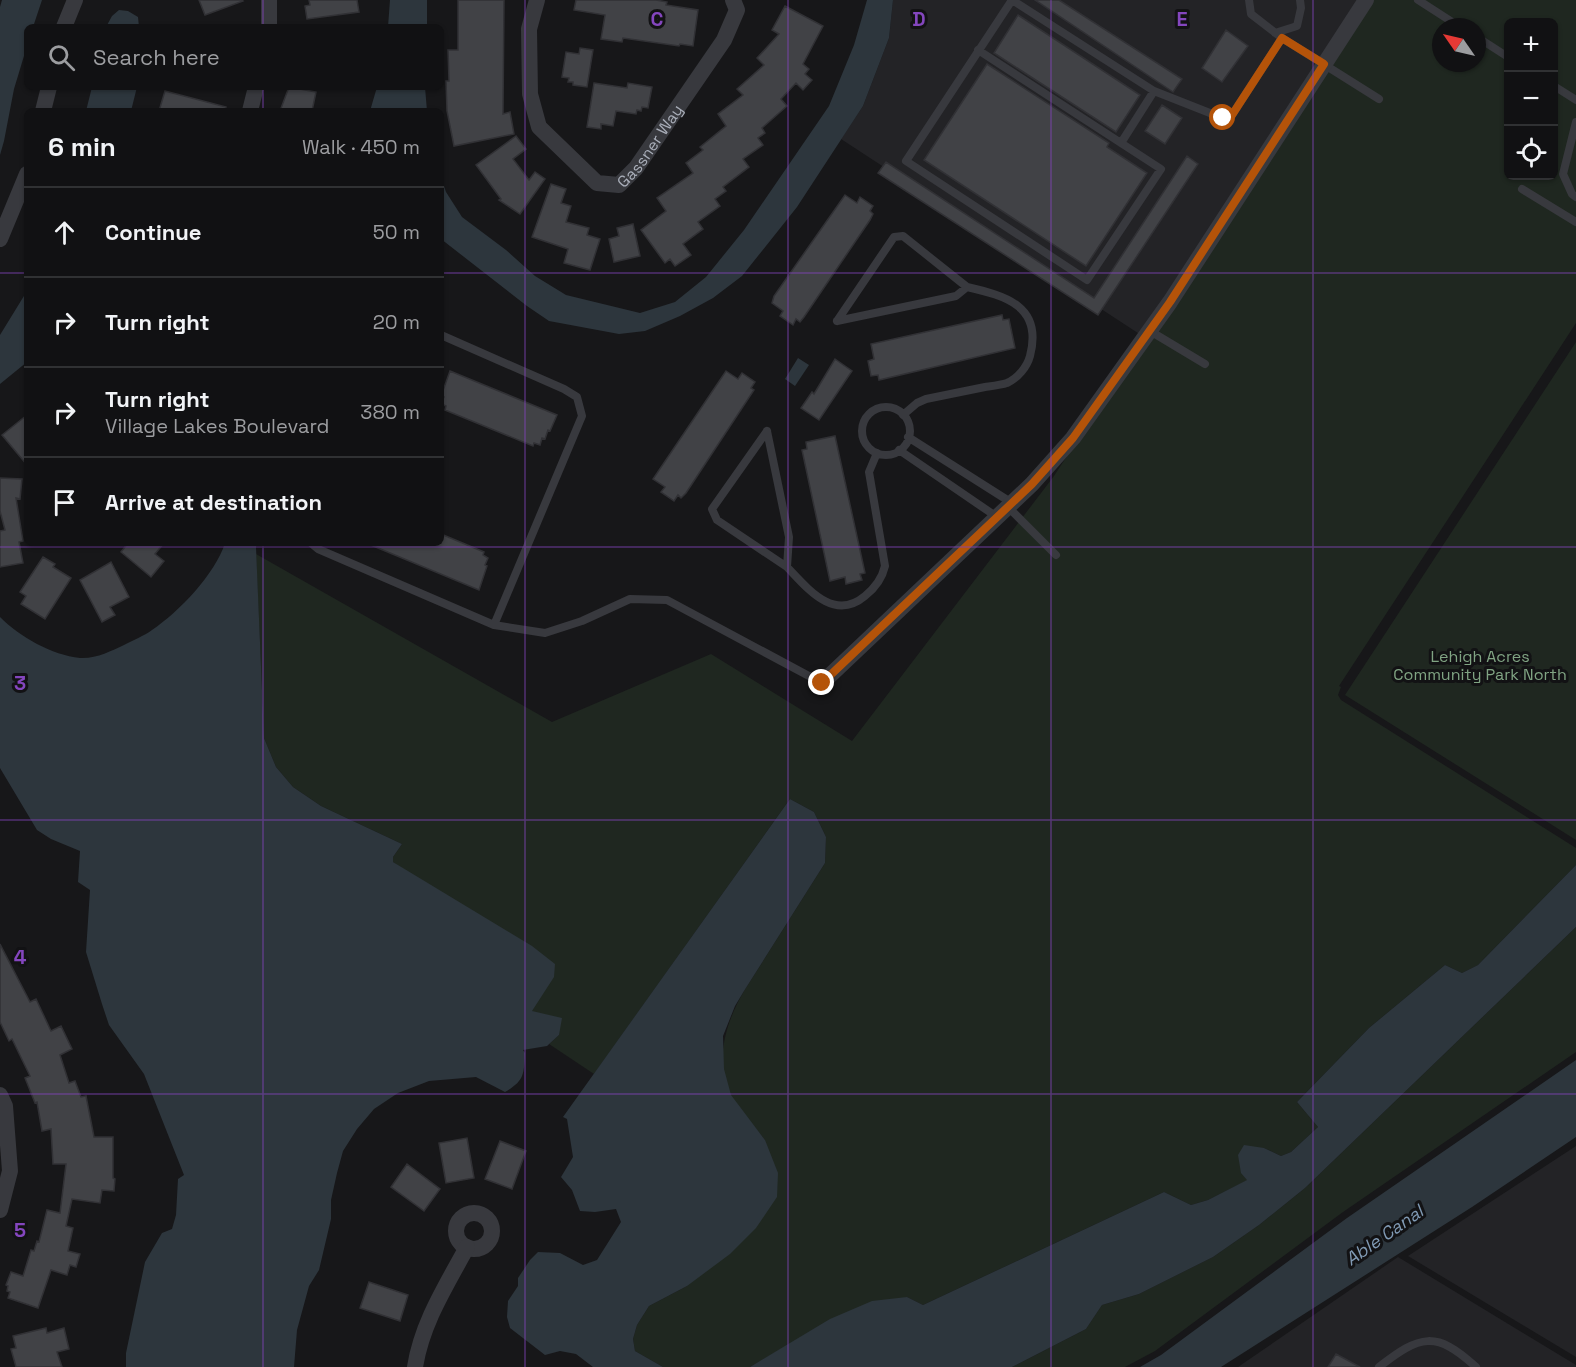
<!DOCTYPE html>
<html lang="en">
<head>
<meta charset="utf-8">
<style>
	body { margin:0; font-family:"Space Grotesk",sans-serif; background:#1e1f21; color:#f1f3f6 }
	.controls { position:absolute; right:18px; top:18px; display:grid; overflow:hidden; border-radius:9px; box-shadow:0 2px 4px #0004 }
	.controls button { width:54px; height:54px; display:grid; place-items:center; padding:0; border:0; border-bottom:2px solid #303133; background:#111113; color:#f1f3f6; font:30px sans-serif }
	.compass { position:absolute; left:1432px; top:18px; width:54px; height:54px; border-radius:50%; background:#111113; box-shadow:0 2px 4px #0004; rotate:304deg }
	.stop { position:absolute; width:18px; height:18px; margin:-14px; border:4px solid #b45309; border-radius:50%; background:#fff }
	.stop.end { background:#b45309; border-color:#fff; box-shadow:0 2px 6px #0008 }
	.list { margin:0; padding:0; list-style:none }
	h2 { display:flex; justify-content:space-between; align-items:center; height:78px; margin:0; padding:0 24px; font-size:26px }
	h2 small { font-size:20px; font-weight:400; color:#9c9da0 }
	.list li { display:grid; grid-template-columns:39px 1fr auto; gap:18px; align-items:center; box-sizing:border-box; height:90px; padding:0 24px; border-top:2px solid #303133 }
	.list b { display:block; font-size:22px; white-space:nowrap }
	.list p { margin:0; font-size:20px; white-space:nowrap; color:#9c9da0 }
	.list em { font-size:20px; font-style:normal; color:#9c9da0 }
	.icon { flex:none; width:33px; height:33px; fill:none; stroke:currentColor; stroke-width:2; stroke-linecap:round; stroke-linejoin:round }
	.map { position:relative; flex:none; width:1576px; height:1367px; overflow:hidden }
	.search { position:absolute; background:#111113; box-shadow:0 2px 4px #0004; left:24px; top:24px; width:420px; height:66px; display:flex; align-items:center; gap:15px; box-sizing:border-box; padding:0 21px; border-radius:9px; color:#9c9da0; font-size:22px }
	.panel { position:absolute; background:#111113; box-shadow:0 2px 4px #0004; left:24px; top:108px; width:420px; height:438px; border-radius:9px }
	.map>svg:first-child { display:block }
	.built { fill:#232326 }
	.green { fill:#1f2720; fill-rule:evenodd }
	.water { fill:#2d363d }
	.building { fill:#414246; stroke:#313135; stroke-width:1.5 }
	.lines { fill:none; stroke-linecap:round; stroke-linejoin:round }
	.service { stroke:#38393e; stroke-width:8 }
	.minor { stroke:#38393e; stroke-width:16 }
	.route { stroke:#b45309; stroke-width:8 }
	.grid { fill:none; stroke:#8446be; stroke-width:1.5; stroke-opacity:0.55 }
	.labels { text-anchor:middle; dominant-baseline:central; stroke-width:6; stroke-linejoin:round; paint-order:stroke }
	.street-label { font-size:16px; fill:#a9aeb9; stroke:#121214 }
	.park-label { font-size:16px; fill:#80a483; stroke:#121214 }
	.water-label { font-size:18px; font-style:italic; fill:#809ab4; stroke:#121214 }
	.grid-label { font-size:20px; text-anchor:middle; font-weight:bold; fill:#8446be; stroke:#121214; stroke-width:6; stroke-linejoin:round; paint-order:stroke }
</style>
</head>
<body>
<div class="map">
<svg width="1576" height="1367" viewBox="0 0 1576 1367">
	<rect width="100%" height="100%" fill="#171719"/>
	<path class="built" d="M893,0H1364L1144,337L841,139L863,106L889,38Z
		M1576,1146V1357L1408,1256Z
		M1398,1257L1576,1365V1367H1238Z"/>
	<path class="green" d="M1364,0H1576V323L1339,686L1341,687L1338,695L1341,700L1576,848V865L1478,965L1462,973L1445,965L1369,1028L1297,1102L1318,1127L1291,1152L1281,1156L1264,1148L1248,1180L1208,1200L1191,1205L1164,1192L923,1305L907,1297L797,1340L750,1367H663L635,1351L633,1339L637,1325L649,1306L687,1286L765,1140C755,1127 737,1109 730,1095C714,1060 726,1022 744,991L825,863L826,837L814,812L790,799L594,1074L549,1044L559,1035L532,1011L415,877L393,862V857L402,844L321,806L293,787L276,767L264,738L256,554L552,722L711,654L852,741L1054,476ZM1508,22H1554V176H1508ZM1441,27H1477V63H1441Z
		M1576,342V840L1345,695Z
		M1576,927V1052L1343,1212L1155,1351L1125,1367H1012L1086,1329L1102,1305L1139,1294L1213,1257L1259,1225L1305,1188Z"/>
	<path class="water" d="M2,0H42L33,27H27V46L14,89L4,141L0,155V7Z
		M390,0H427V27H388Z
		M867,0H893L889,38L863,106L797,207L742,276L713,298L680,316L645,331L619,334L549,321L527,306L441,239V177L446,192L462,217L506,250L535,276L566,295L640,313L675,302L706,277L744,230L829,106L854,45Z
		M119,10L128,11L138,17L139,27H106L112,16Z
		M92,87H137L131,111H86Z
		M377,87H425L427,111H370Z
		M27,291V362L0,384V335Z
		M798,358L809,365L795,386L785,379Z
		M225,543H257L256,547L264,738L276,767L293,787L321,806L402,844L393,857V862L532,946L555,964L554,977L532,1011L562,1018L559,1035L547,1046L523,1050L525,1053C524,1075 524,1081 505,1092L476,1077L429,1081L398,1093L374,1109L357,1129L343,1151L337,1173L331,1200V1219L319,1270L309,1286L297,1330L294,1367H126V1353L145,1262L162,1233L172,1229L176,1215L178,1179L184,1175L144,1074L109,1025L102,1004L86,952L90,890L78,882L80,851L51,839L37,830L0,768V617C20,637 52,655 80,658C96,659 111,651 124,645C133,640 144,636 152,630C179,612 215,574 225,543Z
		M790,799L814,812L826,837L825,863L744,991L735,1006L723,1036L724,1069L731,1095L765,1140L778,1173L777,1197L756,1228L730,1254L687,1286L649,1306L637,1325L633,1339L635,1351L663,1367H593L576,1354L560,1351L545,1355L510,1328L507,1317L508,1301L518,1286V1278L530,1260L538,1252L560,1253L583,1265L597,1260L621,1222L616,1209L595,1212L580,1211L572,1190L561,1177L573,1157L567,1119L563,1117Z
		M1576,865V927L1305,1188L1259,1225L1213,1257L1139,1294L1102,1305L1086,1329L1012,1367H750L830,1319L872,1301L907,1297L923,1305L1164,1192L1191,1205L1208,1200L1247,1180L1241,1173L1238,1155L1244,1145L1264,1148L1281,1156L1291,1152L1318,1127L1297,1102L1369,1028L1445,965L1462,973L1478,965Z
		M1576,1060V1137L1472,1207L1221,1367H1140L1161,1355L1347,1218Z"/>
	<path class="building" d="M199,0H242L243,1L205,15Z
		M309,0H357L359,12L307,19L305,6L310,5Z
		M458,0H504L503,114L510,112L514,134L454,146L447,111L446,81H449L448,50H458Z
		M576,0H656L667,2L666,5L698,10L693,46L680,44L679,46L623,38L622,42L601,39L605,15L574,10Z
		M1035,0H1059L1182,79L1173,92Z
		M785,6L823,26L803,64L809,69L805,74L812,80L803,90L796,83L781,99L787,106L762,128L765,133L758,138L763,145L743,159L749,167L723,187L726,191L715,199L720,206L698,222L703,229L683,244L691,255L675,266L670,259L665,263L641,230L666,211L657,198L693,173L686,163L703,150L700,147L726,126L718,114L743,95L737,89L764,65L757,58L779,34L772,30Z
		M1018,15L1140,95L1116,132L994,53Z
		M1226,30L1248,46L1222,82L1202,68Z
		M580,48L593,50L587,87L573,85V82H568L569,78L562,77L566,52L579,54Z
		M987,64L1109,143L1107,147L1147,173L1086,266L924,160Z
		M594,83L627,88L628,83L652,87L648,108L642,107L641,111L637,110L636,114L616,111L613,126L601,124V129L587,127Z
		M289,87L316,92L312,111H280Z
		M165,91L226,107L225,111H159Z
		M1162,105L1182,118L1165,144L1145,131Z
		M516,136L526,149L513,159L529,180L535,172L545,179L520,214L499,200L501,199L476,165Z
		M1187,156L1198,164L1098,315L878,173L886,162L1094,298Z
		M551,184L566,189L561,203L571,206L566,222L589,228L587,235L600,239L590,270L564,263L568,249L532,237Z
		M845,195L857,203L860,197L873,206L870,211L873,214L870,220L804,317L800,322L796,319L793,325L780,316L783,311L772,303L774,296Z
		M633,224L640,256L614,262L609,239L619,236L617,228Z
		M1002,315L1003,320L1009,319L1015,348L879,380L878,375L871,376L868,361L874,359L871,344Z
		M835,359L852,371L819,420L801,408L812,392L814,394Z
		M450,371L557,415L550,431L548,430L545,439L542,438L540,445L534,443L533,446L445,410L446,406L441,404L444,397L441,396Z
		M726,371L738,379L742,373L755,382L751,388L754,390L686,493L681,498L678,495L674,501L661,492L665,487L653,479Z
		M27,415V465L2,435Z
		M835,436L865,573L860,574L862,580L846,584L845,577L830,581L802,450L807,449L806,442Z
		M0,478L22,479L20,499L16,498L23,541L19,542L23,563L0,567V531L5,530L0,511Z
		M441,534L484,552L483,555L488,558L485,565L487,566L479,590L366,543H441Z
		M128,543H164L155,554L164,561L151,577L121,552Z
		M43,557L55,564L53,567L71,578L45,619L21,604L26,596L20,592Z
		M111,562L129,597L110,607L115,615L102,622L80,580Z
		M0,944L30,1002L36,999L51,1031L61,1026L72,1049L60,1055L69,1083L75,1081L81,1097L86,1096L94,1137H113V1178L115,1179L114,1191L102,1190L100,1203L72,1199L66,1226L73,1228L68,1251L80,1254L76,1267L70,1265L67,1275L51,1270L38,1308L8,1298L10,1292L7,1291L8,1286L6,1285L11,1272L23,1276L31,1250L34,1251L37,1241L39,1242L47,1210L60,1213L66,1164H53L51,1129L42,1131L37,1102L35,1103L25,1078L30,1076L12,1039L9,1041L0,1022Z
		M467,1138L474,1178L446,1183L439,1143Z
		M500,1141L526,1151L512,1189L485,1179Z
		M407,1164L440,1189L424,1211L391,1187Z
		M369,1282L408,1295L400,1321L360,1308Z
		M46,1328L47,1333L64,1328L69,1349L57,1352L62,1367H16L11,1349L16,1348L13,1336Z
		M1336,1354L1360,1367H1328Z"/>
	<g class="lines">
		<path class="service" d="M1012,0L1154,91
			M1249,0L1251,14L1282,38L1379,99
			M1418,0L1460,27
			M1275,33L1297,26L1301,8L1300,0
			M1477,37L1508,57
			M978,50L1161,169L1087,280L906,161L1012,0
			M1554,86L1576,100
			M1576,122L1563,174L1572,194L1576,197
			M1121,143L1154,91L1220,117L1232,115L1282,38
			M1522,189L1576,222
			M837,321L956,296L967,287C1006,296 1043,306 1030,356C1027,367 1018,378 1007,383C1001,385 992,386 985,387C965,391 946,395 926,399L917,403L903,415
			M837,321L894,237L903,236L967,287
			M1150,331L1205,364
			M441,335L564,389L577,397L582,416L494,625
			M862 431a24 24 0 1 1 48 0a24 24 0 1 1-48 0Z
			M767,431L789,537L787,567C808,589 834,622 865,596C875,588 882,579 885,566L869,472L877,453
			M767,431L712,509L717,520L787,567
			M908,437L1012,503
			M899,450L997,517
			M1008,507L1056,555
			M311,543L318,549L494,625L545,633L582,621L630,599L667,600L822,683
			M1379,1367C1420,1335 1436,1330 1476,1367"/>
		<g class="minor">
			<path d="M269,0V27"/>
			<path id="s1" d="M537,0L529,29L530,94L539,127L597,183L619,185L636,168L724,40L737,10L733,0"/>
			<path d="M64,27L75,0"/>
			<path d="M43,111L49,87"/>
			<path d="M250,111L256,87"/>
			<path d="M0,239L27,174"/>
			<path d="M822,683L1032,484L1073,438L1170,302L1366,0"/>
			<path d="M0,1095L5,1106L10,1171L0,1210"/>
			<circle cx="474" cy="1231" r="18"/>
			<path d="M415,1367C422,1323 446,1286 467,1247"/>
		</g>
	</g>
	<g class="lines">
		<path class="route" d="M822,683L1032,484L1073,438L1170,302L1324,64L1282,38L1232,115L1223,118"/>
	</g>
	<path class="grid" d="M263,0V27M525,0V1367M788,0V1367M1051,0V1367M1313,0V1367M263,87V111M0,273H27M441,273H1576M263,543V1367M0,547H1576M0,820H1576M0,1094H1576"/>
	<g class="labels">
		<g class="street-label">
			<text stroke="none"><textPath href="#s1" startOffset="282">Gassner Way</textPath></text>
		</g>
		<g class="park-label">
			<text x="1480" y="656">Lehigh Acres<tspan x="1480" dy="18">Community Park North</tspan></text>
		</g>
		<g class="water-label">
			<text transform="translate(1384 1235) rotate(-35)">Able Canal</text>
		</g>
	</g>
	<g class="grid-label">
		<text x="657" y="26">C</text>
		<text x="919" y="26">D</text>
		<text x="1182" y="26">E</text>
		<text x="20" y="690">3</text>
		<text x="20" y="964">4</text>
		<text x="20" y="1237">5</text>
	</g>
</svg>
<div class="controls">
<button>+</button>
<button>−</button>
<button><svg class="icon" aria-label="locate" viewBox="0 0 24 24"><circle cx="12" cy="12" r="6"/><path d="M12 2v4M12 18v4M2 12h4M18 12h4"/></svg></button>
</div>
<svg class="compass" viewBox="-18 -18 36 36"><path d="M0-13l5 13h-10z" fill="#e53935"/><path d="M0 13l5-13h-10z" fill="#9c9da0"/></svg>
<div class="stop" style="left:1223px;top:118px"></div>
<div class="stop end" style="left:822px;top:683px"></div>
<div class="search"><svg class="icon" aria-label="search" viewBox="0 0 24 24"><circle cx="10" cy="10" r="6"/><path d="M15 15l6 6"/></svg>Search here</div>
<section class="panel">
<h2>6 min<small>Walk · 450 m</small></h2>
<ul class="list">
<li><svg class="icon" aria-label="ahead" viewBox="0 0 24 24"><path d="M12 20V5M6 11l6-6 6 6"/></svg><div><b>Continue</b></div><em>50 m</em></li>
<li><svg class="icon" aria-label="right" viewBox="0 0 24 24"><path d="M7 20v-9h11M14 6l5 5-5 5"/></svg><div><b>Turn right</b></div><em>20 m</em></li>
<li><svg class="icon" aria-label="right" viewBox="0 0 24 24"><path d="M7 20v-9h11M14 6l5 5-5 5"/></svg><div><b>Turn right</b><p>Village Lakes Boulevard</p></div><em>380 m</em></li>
<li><svg class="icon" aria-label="arrive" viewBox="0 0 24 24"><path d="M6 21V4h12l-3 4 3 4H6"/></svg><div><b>Arrive at destination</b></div></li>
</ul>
</section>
</div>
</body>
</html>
